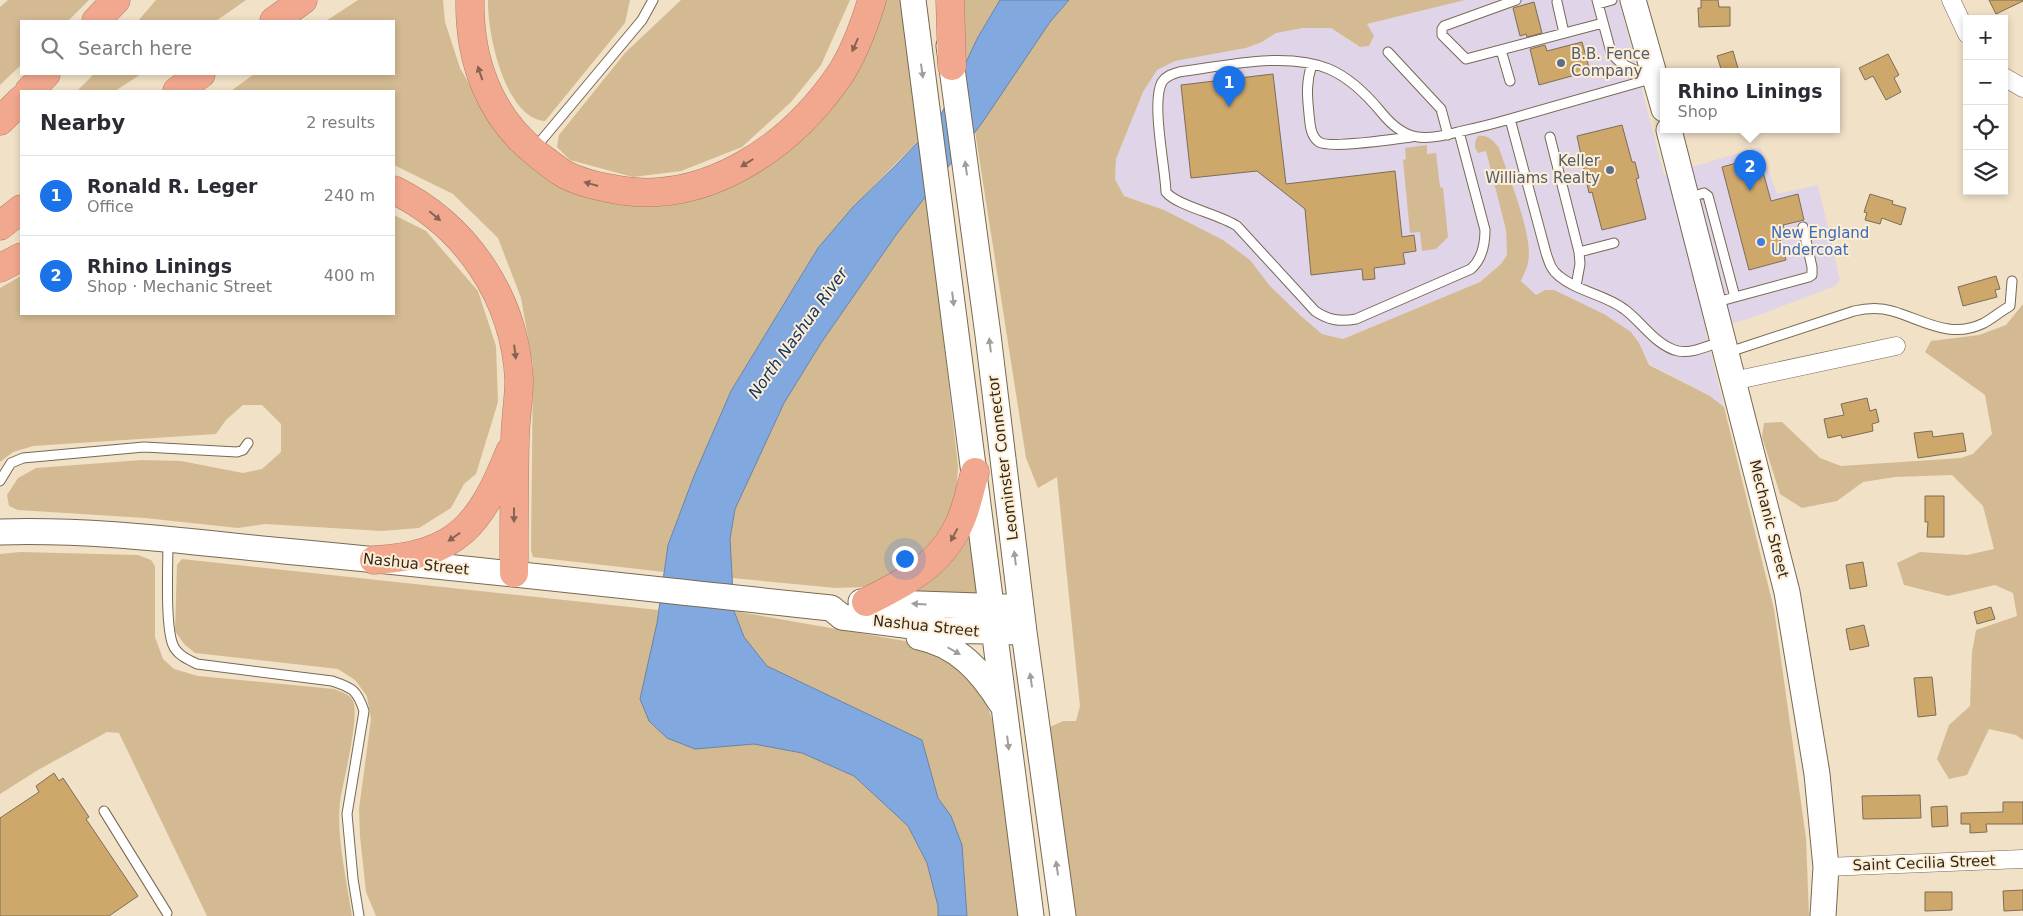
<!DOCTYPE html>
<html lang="en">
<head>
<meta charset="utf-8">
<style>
	body { margin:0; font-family:"DejaVu Sans",sans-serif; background:#f7f7f7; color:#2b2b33 }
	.controls { position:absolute; right:15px; top:15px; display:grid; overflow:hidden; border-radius:0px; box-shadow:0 2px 8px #0003 }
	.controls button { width:45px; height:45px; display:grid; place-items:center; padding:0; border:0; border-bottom:1px solid #e1e1e2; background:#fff; color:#2b2b33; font:25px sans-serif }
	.you { position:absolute; left:904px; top:558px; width:18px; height:18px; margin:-12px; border:4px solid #fff; border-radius:50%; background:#1a73e8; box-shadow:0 0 0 8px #1a73e833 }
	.badge { display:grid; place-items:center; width:32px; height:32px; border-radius:50%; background:#1a73e8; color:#fff; font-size:16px; font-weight:700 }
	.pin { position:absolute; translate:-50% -41px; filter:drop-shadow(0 1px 2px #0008) }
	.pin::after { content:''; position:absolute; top:26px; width:18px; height:15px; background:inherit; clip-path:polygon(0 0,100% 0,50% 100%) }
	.popup { position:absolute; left:1660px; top:68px; width:180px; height:65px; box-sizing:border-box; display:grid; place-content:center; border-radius:0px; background:#fff; filter:drop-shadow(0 1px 4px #0005); font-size:16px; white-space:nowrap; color:#7c7c81 }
	.popup b { font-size:19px; color:#2b2b33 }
	.popup::after { content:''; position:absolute; left:50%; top:100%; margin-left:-10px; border:10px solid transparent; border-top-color:#fff }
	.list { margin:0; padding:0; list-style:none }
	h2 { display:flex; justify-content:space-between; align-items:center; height:65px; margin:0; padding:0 20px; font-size:21px }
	h2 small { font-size:16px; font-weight:400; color:#7c7c81 }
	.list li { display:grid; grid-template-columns:32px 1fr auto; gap:15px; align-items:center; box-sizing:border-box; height:80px; padding:0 20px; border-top:1px solid #e1e1e2 }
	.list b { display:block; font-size:19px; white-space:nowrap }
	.list p { margin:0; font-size:16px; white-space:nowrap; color:#7c7c81 }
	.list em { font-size:16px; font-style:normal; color:#7c7c81 }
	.icon { flex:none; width:28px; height:28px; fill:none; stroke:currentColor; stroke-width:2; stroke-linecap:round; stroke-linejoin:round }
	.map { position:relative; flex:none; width:2023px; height:916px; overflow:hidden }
	.search { position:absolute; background:#fff; box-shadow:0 2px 8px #0003; left:20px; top:20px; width:375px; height:55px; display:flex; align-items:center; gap:12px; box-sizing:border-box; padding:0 18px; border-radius:0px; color:#7c7c81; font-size:19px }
	.panel { position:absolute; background:#fff; box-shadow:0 2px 8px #0003; left:20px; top:90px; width:375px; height:225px; border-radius:0px }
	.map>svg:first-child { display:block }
	.commercial { fill:#e0d4e8 }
	.green { fill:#d3ba93 }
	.water { fill:#81a9df; stroke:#6983a6 }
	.building { fill:#cea86b; stroke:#7c6d57 }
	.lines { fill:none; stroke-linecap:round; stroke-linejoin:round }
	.service-casing { stroke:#786952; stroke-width:11 }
	.minor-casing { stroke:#786952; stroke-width:19 }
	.secondary-casing { stroke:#786952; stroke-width:27 }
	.motorway-casing { stroke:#ae7c68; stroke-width:29 }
	.service { stroke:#fff; stroke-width:9 }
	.minor { stroke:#fff; stroke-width:18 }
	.secondary { stroke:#fff; stroke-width:25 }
	.motorway { stroke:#f2a88e; stroke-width:28 }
	.oneway { fill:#876352 }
	.oneway2 { fill:#a29f9b }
	.service-dot { fill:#5c6f8a; stroke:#ffeed4; stroke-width:2 }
	.shop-dot { fill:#3f7fe0; stroke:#ffeed4; stroke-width:2 }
	.labels { text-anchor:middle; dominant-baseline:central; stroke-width:4; stroke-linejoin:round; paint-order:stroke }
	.service-label { font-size:15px; fill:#4e5e75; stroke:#ffeed4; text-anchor:start }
	.shop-label { font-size:15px; fill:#366cbe; stroke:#ffeed4; text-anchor:start }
	.street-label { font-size:15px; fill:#302a20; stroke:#ffeed4 }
	.water-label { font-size:16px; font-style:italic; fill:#0f3667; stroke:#ffeed4 }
</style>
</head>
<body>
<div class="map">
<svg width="2023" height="916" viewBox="0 0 2023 916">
	<rect width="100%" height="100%" fill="#f1e1c7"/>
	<path class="commercial" d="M1465,0H1619L1664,175L1760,147L1777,194L1818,185L1840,280L1835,286L1751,318L1705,331L1724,407L1710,396L1649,364L1646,358L1536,296L1521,281L1523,273L1486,150L1506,230L1507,255L1501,264L1480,282L1343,339L1322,334L1301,316L1270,286L1250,260L1164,210L1124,196L1115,179L1116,159L1143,92L1156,70L1175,61L1246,48L1262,42L1276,33L1303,28H1331L1359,47L1367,24Z"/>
	<path class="green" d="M8,0H89L68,21H21V65L0,85V7Z
		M156,0H246L216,21H138Z
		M358,0H443L445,22L460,68L487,115L615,199L774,155L881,0H900L920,139L853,207L818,248L731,391L694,476L668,545L664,572L533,557L531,550L533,366L521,298L498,238L453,194L394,165V91H231L254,74H394V21H326Z
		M488,0H630L625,23L545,121C505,119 487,32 488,0Z
		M681,0H850L821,65L791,102L742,147L681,171L633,177L570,160L557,147L559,135L625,53Z
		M963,0H1000L978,37L965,64Z
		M1069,0H1465L1367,24L1374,36L1369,46L1360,47L1331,28H1303L1276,33L1262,42L1246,48L1175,61L1157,70L1143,92L1116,159L1115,179L1124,196L1164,210L1223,240L1250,260L1270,286L1301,316L1322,334L1343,339L1480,282L1501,264L1507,255L1506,230L1486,151L1478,153C1474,147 1474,142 1478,136C1488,135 1493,140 1499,148C1508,176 1534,235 1528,263C1527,269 1523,275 1521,281L1536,295L1545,290H1554L1604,314L1631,332L1639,343L1649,365L1710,396L1724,407L1774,609L1806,838L1809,916H1072L1053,772L1050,727L1063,721H1076L1080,706L1057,477L1038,488L1026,458L975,131L1050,22Z
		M94,74H141L115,91H77Z
		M1427,145V154L1436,153L1440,187L1443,188L1448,237L1436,249L1422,251L1420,232L1410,233L1403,160L1406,159L1405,148Z
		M927,194L958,466L956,497L944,528L927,554L899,574L864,587L836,588L732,578L730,539L735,509L784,403L821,343L896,235Z
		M394,215L426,231L478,291L496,346L498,402L476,474L464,484L451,508L419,528L382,531L265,524L238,528L145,518L18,510L9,506L7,495L18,478L36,468L142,460L181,461L243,473L262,469L281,452V424L262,405H243L226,420L216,434L33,446L13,452L0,462V288L21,276V314H394Z
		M2023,304V740L2016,735L1989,729L1967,775L1949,779L1937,759L1949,725L1970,706L1972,652L1976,630L2017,616L2013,593L1995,585L1948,596L1904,585L1897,563L1920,552L1967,555L1994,549L1983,506L1952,475L1895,477L1863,482L1837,501L1802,508L1780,494L1762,437L1764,423L1782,422L1820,458L1841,466L1961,458L1973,454L1992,434L1985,395L1925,352L1931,341L1979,335L2006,325Z
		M970,529L978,592L973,597L900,596Z
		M20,552L138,555L151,560L155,566V637L163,659L174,669L198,676L334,689C341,692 350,694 353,701C360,717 343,781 340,802C336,836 347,882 352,916H207L119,733L107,732L38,770L0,794V554Z
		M182,559L658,610L657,623L789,751L802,753L854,776L908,826L927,863L938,906V916H376L366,892L360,836L359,809L371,719L367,696L355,680L338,669L195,653L184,644L175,631L177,565Z
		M734,611L922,644L957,663L986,701L993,723L1018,916H967L962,845L951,816L938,798L922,740L767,666L744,637Z"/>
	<path class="water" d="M1000,0H1069L1050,22L982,123L896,235L821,343L784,403L735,509L730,539L734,611L744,637L767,666L922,740L938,798L951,816L962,845L967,916H938V906L927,863L908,826L854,776L802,753L754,744L695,749L667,738L649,721L640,699L657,623L668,545L694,476L731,391L818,248L853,207L896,165L938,121L978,37Z"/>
	<path class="building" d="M1701,0H1718L1719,7H1730V26L1699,27L1698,8H1701Z
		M1989,0H2023V1L1996,14Z
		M1534,2L1542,33L1527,37L1526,34L1520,36L1513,8Z
		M1582,42L1590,71L1539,85L1530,49L1545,45L1547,51Z
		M1733,51L1739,72H1722L1717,56Z
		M1888,54L1899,75L1894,78L1901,92L1886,100L1873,76L1865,80L1859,68Z
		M1273,74L1286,184L1395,171L1402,237L1414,235L1416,251L1403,253L1405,264L1374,268L1375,279L1363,280L1362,269L1311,275L1305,209L1257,171L1191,178L1181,85Z
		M1622,125L1632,162H1635L1639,178L1636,179L1646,219L1602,230L1592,192L1589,193L1577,136Z
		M1759,157L1771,201L1798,194L1804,220L1783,225L1785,230L1778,232L1786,260L1749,270L1722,167Z
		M1870,194L1893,201L1892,204L1906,208L1901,225L1882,218L1880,224L1865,220L1867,213L1864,212Z
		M1996,276L2000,289L1995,290L1997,297L1963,306L1958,287Z
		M1867,398L1870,411L1876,409L1879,422L1872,424L1873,431L1842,438L1841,435L1828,438L1824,419L1844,415L1841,404Z
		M1932,431L1933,437L1963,433L1966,451L1918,458L1914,433Z
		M1925,496H1944V537H1927L1928,522H1925Z
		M1863,562L1867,586L1850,589L1846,565Z
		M1991,607L1995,619L1977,624L1974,612Z
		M1864,625L1869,646L1850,650L1846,629Z
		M1932,677L1936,715L1918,717L1914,678Z
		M54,773L59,781L63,778L89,817L86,819L138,896L109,916H0V818L39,792L36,786Z
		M1920,795L1921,818L1863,819L1862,796Z
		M2003,802H2023V824H1986L1987,832L1970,833V824H1961V813L2003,812Z
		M1947,806L1948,826L1932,827L1931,807Z
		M2023,890V910L2004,911L2003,891Z
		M1925,892H1952V910L1925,911Z"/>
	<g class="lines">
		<g class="service-casing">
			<path id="service" d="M1516,0L1444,26L1442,29V35L1466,59L1603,23
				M1597,0L1611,52C1619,66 1636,70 1650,76
				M1557,2L1564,33
				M1598,4L1612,0
				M1501,50L1510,81
				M1388,52L1441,109L1448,135
				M1312,64C1306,82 1307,95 1309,114C1310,123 1310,136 1319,142C1330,149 1395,139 1411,137
				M1654,78L1510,119L1546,253C1549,262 1551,270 1559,276C1578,292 1604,294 1624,309C1641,321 1656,346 1678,351C1692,354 1709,345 1723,341
				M1459,132L1485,230C1485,245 1482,259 1471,269L1356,319C1340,322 1328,320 1315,311L1237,226C1219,214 1177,206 1166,192C1165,166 1151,102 1162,82C1166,76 1172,74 1179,72C1224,66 1286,51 1329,69C1350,78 1367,95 1381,112C1405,142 1424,141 1458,132C1476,128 1493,124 1510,119
				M1550,137L1579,252L1580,264L1576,286
				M535,148L642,20L653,0
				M1687,198L1704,193L1708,196L1735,297
				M1579,252L1614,243
				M1713,303L1809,277L1812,275V267L1803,227
				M1726,353L1854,311C1867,308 1879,307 1892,311C1924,320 1950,340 1984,323C1993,318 2001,311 2010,306L2012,281
				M0,481L11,463L23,458L144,447L237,452L243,450L248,443
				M168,541C168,565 165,626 173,645C177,655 189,660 197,664L332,681C353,688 357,690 364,711L347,814L353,879L359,916
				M104,811L167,913"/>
		</g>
		<g class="minor-casing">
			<path id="minor" d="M1951,0L1967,34
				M2004,77L2023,88
				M1733,381L1896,346
				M1826,867L2023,859"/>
		</g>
		<g class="secondary-casing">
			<path id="secondary" d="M913,0L1031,916
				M1633,0L1664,109
				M949,46L988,335L1024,632L1063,916
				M1669,130L1787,592L1817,774L1826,867L1823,916
				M0,532C95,529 190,542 284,551C467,568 649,589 831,608L842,617L943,630L1024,632
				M861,602L1008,607
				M919,637C958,645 981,671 1001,703"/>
		</g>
		<g class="motorway-casing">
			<path id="motorway" d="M470,0C469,60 489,116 537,154C545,160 553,167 561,172C575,181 592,185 608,188C700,209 788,150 839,76C854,54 864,26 872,0
				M950,0L952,66
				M96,21L116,0
				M274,21L303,0
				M29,91L46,74
				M177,91L201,74
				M0,121L21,100
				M394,190C467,226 515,298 519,380C519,400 515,421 515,441C514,485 514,529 514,573
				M0,226L21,209
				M0,268L21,257
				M374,560C457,556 481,524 510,451
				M866,602C904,583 941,565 959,524C967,508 970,489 975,472"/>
		</g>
		<use href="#service" class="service"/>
		<use href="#minor" class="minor"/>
		<use href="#secondary" class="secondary"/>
		<use href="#motorway" class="motorway"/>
	</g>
	<defs><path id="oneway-solid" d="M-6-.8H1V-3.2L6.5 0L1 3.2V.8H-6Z" transform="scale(1.25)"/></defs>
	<g class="oneway">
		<use href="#oneway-solid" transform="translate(855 45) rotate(114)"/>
		<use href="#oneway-solid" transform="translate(480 73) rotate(-109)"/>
		<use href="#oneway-solid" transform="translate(747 163) rotate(148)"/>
		<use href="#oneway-solid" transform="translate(591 184) rotate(-164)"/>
		<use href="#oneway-solid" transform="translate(435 216) rotate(40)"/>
		<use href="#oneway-solid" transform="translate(515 352) rotate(83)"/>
		<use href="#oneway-solid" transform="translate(514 515) rotate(90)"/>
		<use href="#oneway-solid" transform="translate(954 535) rotate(118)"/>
		<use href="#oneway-solid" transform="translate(454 537) rotate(145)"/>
	</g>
	<g class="oneway2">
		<use href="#oneway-solid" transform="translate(922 71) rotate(82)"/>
		<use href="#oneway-solid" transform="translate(966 168) rotate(-98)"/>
		<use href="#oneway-solid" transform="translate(953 299) rotate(83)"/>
		<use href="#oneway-solid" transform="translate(990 345) rotate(-97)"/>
		<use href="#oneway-solid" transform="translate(1015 558) rotate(-97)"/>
		<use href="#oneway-solid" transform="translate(919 604) rotate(-177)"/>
		<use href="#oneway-solid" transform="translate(954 651) rotate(30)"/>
		<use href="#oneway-solid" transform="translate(1031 680) rotate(-98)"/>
		<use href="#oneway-solid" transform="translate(1008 743) rotate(83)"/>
		<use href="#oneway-solid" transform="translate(1057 868) rotate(-98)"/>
	</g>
	<g class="service-dot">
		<circle cx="1561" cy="63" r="5"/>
		<circle cx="1610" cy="170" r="5"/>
	</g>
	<circle class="shop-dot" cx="1761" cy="242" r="5"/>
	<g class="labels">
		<g class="service-label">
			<text x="1571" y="54">B.B. Fence<tspan x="1571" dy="17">Company</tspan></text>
			<text x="1600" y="161" text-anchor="end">Keller<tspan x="1600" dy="17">Williams Realty</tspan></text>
		</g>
		<g class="shop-label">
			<text x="1771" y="233">New England<tspan x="1771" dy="17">Undercoat</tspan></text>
		</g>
		<g class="street-label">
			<text transform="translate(1003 458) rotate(-97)">Leominster Connector</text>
			<text transform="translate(1769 519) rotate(76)">Mechanic Street</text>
			<text transform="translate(416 564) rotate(6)">Nashua Street</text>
			<text transform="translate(926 626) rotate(6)">Nashua Street</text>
			<text transform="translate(1924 863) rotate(-2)">Saint Cecilia Street</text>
		</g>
		<g class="water-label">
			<text transform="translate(798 333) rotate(-54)">North Nashua River</text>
		</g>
	</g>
</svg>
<div class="controls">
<button>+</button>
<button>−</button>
<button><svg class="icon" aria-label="locate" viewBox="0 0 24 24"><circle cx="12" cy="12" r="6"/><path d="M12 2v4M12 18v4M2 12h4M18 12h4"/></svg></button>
<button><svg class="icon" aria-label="layers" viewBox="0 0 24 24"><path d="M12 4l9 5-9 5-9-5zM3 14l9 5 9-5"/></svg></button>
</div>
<div class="you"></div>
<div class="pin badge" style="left:1229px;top:107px">1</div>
<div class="pin badge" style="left:1750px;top:191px">2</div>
<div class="popup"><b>Rhino Linings</b>Shop</div>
<div class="search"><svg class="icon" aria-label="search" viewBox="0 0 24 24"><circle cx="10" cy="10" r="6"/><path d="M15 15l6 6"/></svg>Search here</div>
<section class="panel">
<h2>Nearby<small>2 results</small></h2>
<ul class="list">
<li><span class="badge">1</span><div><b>Ronald R. Leger</b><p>Office</p></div><em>240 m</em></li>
<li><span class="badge">2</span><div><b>Rhino Linings</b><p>Shop · Mechanic Street</p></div><em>400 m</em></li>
</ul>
</section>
</div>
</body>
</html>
